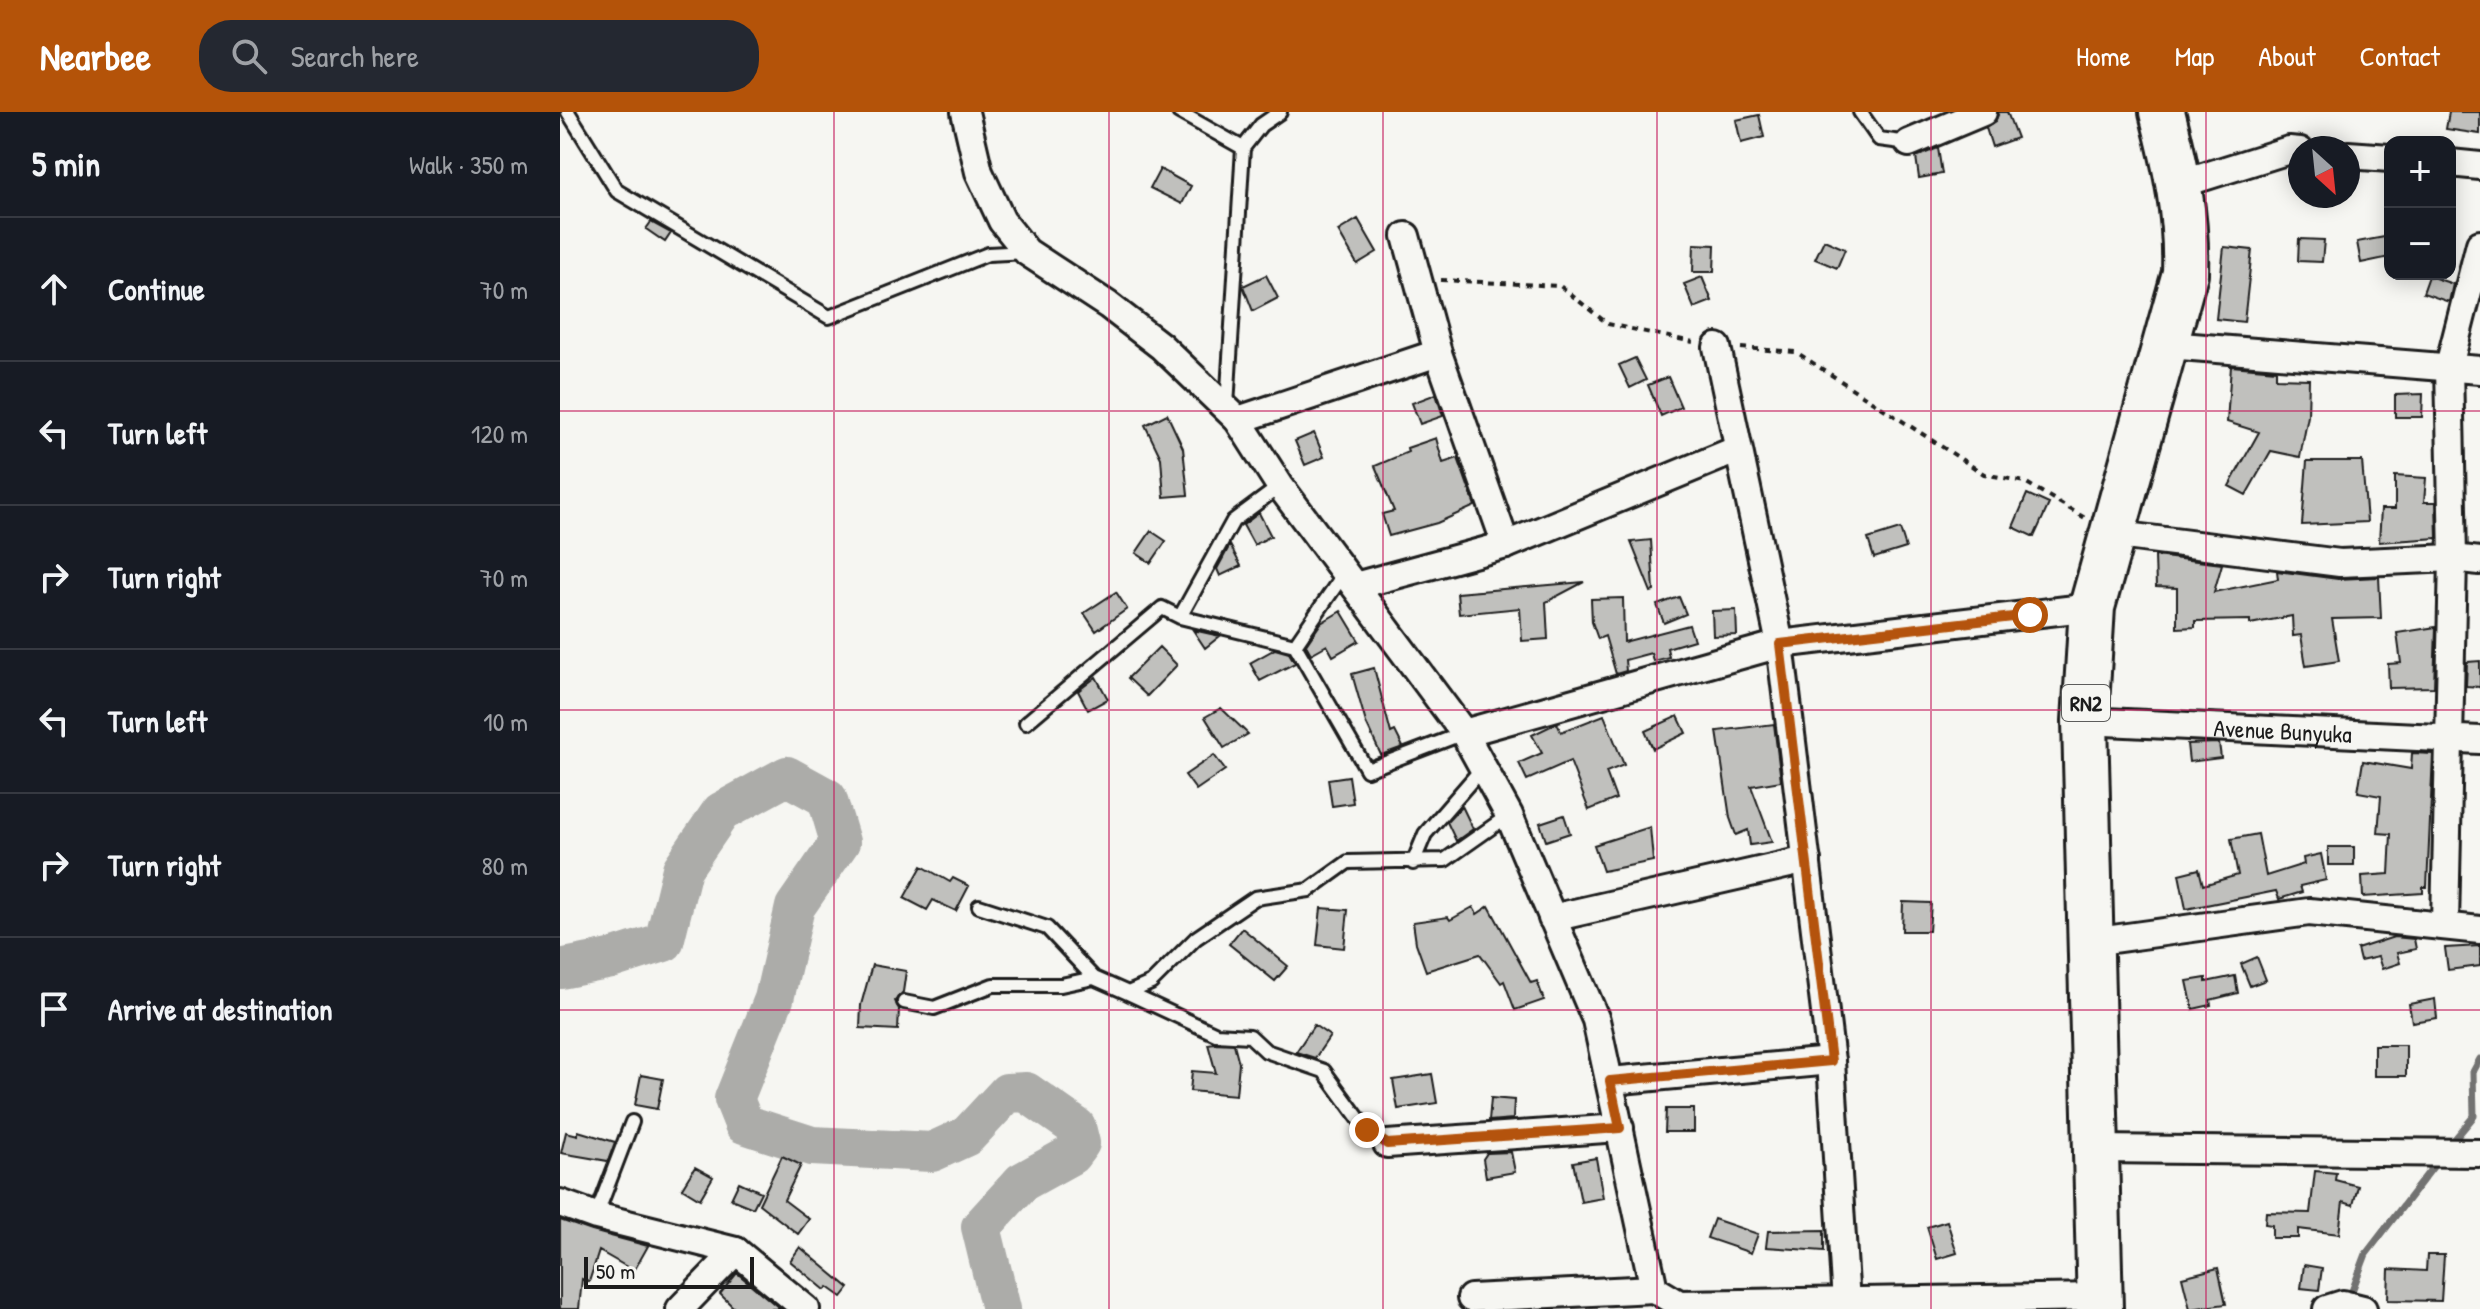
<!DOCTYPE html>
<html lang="en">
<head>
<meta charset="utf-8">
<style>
	body { margin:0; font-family:"Patrick Hand",sans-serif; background:#242831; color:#f1f3f6 }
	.controls { position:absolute; right:24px; top:24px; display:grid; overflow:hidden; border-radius:16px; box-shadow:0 4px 20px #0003 }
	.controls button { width:72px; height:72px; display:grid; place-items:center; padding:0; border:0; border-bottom:2px solid #363941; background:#171b24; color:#f1f3f6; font:40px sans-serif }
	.compass { position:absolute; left:1728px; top:24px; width:72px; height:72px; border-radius:50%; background:#171b24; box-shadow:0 4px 20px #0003; rotate:153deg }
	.scale { position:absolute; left:24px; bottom:20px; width:170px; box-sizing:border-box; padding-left:8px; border:4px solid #1c1c1c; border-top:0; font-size:22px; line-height:28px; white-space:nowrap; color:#1c1c1c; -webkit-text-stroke:6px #f6f6f2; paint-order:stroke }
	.stop { position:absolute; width:24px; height:24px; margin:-18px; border:6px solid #b45309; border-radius:50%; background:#fff }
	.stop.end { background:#b45309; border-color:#fff; box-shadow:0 2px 8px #0008 }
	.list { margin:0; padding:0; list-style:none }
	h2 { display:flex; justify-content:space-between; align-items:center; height:104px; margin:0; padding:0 32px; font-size:34px }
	h2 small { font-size:26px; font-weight:400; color:#9ea1a6 }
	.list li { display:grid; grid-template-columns:52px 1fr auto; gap:24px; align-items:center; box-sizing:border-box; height:144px; padding:0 32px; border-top:2px solid #363941 }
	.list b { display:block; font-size:30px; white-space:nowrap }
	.list em { font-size:26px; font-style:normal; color:#9ea1a6 }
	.icon { flex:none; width:44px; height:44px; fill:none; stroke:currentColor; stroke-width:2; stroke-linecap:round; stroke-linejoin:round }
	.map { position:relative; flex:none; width:1920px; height:1197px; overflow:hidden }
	header { display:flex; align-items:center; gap:48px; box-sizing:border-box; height:112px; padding:0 40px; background:#b45309; color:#fff }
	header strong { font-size:38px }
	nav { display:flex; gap:44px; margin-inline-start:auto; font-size:28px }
	.search { width:560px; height:72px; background:#242831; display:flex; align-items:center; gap:20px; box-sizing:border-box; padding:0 28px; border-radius:32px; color:#9ea1a6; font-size:30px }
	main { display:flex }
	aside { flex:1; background:#171b24 }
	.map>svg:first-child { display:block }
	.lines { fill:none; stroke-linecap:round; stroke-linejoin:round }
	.stream { stroke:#727271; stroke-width:7 }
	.river { stroke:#acaca9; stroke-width:40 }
	.building { fill:#c0c0bd; stroke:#1c1c1c; stroke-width:2 }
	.lane-casing { stroke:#1c1c1c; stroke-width:18 }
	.street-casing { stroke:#1c1c1c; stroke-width:32 }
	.highway-casing { stroke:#1c1c1c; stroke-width:50 }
	.path { stroke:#1c1c1c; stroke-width:4; stroke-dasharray:6 6; stroke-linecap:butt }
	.lane { stroke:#f6f6f2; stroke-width:12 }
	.street { stroke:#f6f6f2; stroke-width:26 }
	.highway { stroke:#f6f6f2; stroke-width:44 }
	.route { stroke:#b45309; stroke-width:10 }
	.grid { fill:none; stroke:#c2185b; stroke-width:2; stroke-opacity:0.55 }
	.labels { text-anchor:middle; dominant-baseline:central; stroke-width:8; stroke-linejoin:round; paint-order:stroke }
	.shield { fill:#f6f6f2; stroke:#5d5d5c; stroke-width:2 }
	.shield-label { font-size:22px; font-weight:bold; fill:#1c1c1c }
	.street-label { font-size:24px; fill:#1c1c1c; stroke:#f6f6f2 }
</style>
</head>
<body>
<header>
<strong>Nearbee</strong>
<div class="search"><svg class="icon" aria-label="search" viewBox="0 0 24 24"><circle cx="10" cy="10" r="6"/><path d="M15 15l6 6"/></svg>Search here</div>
<nav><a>Home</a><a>Map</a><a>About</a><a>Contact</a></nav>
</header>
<main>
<aside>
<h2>5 min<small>Walk · 350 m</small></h2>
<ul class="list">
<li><svg class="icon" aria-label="ahead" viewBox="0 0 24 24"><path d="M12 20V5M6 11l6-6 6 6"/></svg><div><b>Continue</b></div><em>70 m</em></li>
<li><svg class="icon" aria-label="left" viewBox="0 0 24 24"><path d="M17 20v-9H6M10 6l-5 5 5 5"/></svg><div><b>Turn left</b></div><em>120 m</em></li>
<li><svg class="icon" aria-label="right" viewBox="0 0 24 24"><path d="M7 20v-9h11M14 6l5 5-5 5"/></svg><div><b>Turn right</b></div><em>70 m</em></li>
<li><svg class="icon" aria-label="left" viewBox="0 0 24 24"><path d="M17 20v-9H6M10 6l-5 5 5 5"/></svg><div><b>Turn left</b></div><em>10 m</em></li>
<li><svg class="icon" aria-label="right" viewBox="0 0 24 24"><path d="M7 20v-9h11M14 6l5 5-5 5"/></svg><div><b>Turn right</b></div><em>80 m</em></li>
<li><svg class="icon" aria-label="arrive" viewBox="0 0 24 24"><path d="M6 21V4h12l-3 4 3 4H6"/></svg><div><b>Arrive at destination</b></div></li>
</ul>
</aside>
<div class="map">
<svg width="1920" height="1197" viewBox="0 0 1920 1197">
	<rect width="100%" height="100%" fill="#f6f6f2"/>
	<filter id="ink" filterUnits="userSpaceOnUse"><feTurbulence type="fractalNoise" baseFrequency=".0125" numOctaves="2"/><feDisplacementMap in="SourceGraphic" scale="16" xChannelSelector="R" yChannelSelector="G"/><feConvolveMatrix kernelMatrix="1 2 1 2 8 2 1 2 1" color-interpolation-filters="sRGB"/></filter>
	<g filter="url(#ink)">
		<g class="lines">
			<path class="stream" d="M1889,1034L1914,1004L1913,960L1920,947
				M1789,1187L1806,1142L1879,1047"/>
			<path class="river" d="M0,857L51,847L104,830L122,757L161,700L227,664L267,686L280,730L235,795L214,887L174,987L184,1012L252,1034L372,1040L407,1024L447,981L466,980L516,1015L520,1031L511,1043L462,1070L421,1115L441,1197"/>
		</g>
		<path class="building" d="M1439,0H1447L1457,26L1432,35L1426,16L1435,10Z
			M1889,0H1920V22L1886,17Z
			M1199,3L1204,25L1181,31L1176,8Z
			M1378,36L1382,62L1359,66L1356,45Z
			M600,57L631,74L622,92L590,76Z
			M798,107L817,140L797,152L778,119Z
			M91,110L111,121L105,130L86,117Z
			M1830,124V145L1801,151L1797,130Z
			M1739,127L1764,128L1762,150L1738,149Z
			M1264,128L1285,137L1277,156L1255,147Z
			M1134,132L1155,133L1154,160H1133Z
			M1664,135L1692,138L1684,210L1656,207Z
			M706,163L718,186L693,199L683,174Z
			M1869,164L1893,172L1889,190L1863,181Z
			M1142,165L1152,189L1134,196L1124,172Z
			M1075,246L1086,268L1070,276L1059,253Z
			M1671,254L1716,258V266L1749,267L1748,304L1740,345L1711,339L1686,383L1669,374L1699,320L1667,310Z
			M1108,265L1121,295L1101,304L1088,273Z
			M876,282L883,304L860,312L852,291Z
			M1863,282L1862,305H1835V283Z
			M607,302L623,336L628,383L604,385L601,346L585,313Z
			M754,321L764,345L745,353L735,329Z
			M876,326L883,351L898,346L915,394L877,411L829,424L822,402L834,399L815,354L848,340L847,336Z
			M1747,349H1802L1807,410L1742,413Z
			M1835,364L1866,366L1864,390H1876L1877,426L1819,430L1821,397H1835Z
			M1467,382L1489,392L1474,425L1453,415Z
			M699,401L711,424L694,433L683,413Z
			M1340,417L1346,436L1314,446L1308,427Z
			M591,419L606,429L591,451L576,441Z
			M1091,428L1094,479L1091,480L1071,430Z
			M670,433L681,454L660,464L657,457Z
			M1595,444L1662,452L1654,480L1718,467L1717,459L1778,467L1819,465L1821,506L1772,507L1779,549L1746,554L1741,523L1733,524L1732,504L1690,512V508L1635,509V515L1617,516V476L1596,475Z
			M1024,470L986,490L988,527L962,529L960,496L899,502L897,481Z
			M556,480L567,497L536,519L524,501Z
			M1119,485L1126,502L1104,511L1097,493Z
			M1063,486L1064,530L1129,513L1134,528L1107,536L1109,545L1093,549L1091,541L1065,548L1066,559L1056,562L1045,524L1038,527L1032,510L1031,487Z
			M1176,498L1177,523L1153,524L1152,499Z
			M781,499L799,529L773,544L767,533L751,542L746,533L761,511Z
			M1876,515L1874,575L1829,576L1828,552L1841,551L1837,521Z
			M633,518L660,524L645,536Z
			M599,535L617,553L587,584L568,566Z
			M715,537L729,541L735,551L700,569L690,551Z
			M1920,549V575L1906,574L1907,550Z
			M814,556L831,621L835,619L843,635L821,643L806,611L792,562Z
			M536,565L548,587L528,598L518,579Z
			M661,596L688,622L664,636L645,605Z
			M1044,603L1064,653L1046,660L1056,687L1029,698L1010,649L967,668L959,651L982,641L972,623L997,611L1001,620Z
			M1118,604L1126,621L1093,637L1085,619Z
			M1214,612L1221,669L1191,674L1212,730L1190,733L1188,718L1176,723L1170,706L1157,619Z
			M1659,631L1661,646L1629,650L1627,632Z
			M1852,641L1873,642L1867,775H1863V781L1803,785L1802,764L1829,762L1831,722L1818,721L1821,684L1798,680L1803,649L1851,657Z
			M654,643L665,658L636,678L625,663Z
			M789,664L793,691L772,694L768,667Z
			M902,694L913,717L896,729L887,710Z
			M1004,703L1010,721L986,729L980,711Z
			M1090,715L1093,749L1043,759L1034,733Z
			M1698,722L1706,764L1744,752L1743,746L1761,742L1766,768L1740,774L1742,780L1719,787L1716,779L1626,797L1619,762L1639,757L1643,773L1678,763L1671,727Z
			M1768,735H1794V753H1768Z
			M362,754L390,770L393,766L409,774L396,799L373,788L367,798L344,786Z
			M1343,790L1371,791L1369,819H1342Z
			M929,794L971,871L977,869L984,888L955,898L944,869L941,871L920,842L866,859L856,831L853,810L888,805L890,808L913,795L917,802Z
			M761,796L788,798L784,836L757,833Z
			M682,816L728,854L715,869L669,832Z
			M1834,825L1854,827L1856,837L1837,841L1840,851L1822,857L1818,845L1800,849L1797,837Z
			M1920,834V854L1888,858L1885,836Z
			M1697,845L1706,868L1690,874L1681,852Z
			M312,853L346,859L343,880L335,889L339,897L338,918L300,916L301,893Z
			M1675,864L1678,881L1650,888L1651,893L1633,897L1627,869L1646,866V870Z
			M1875,887L1877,906L1852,910L1849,892Z
			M754,913L770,924L755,946L736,940Z
			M654,931L674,932L679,951L676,983L630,979L632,959L656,961L648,932Z
			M1814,933H1846V964H1814Z
			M872,962L877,991L838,997L833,968Z
			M81,963L103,967L97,997L75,993Z
			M931,986L954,988L953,1007L929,1009Z
			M1106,997H1134V1020H1105Z
			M18,1019L55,1030L48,1049L1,1041L6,1020L18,1023Z
			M951,1040L955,1060L926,1065L923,1047L927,1041Z
			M222,1044L241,1053L224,1088L249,1107L238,1122L199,1092Z
			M1036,1046L1043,1086L1021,1090L1013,1050Z
			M135,1055L153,1065L140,1087L122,1076Z
			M1755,1059L1776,1061L1775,1068L1798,1074L1793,1093L1783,1090L1779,1122L1738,1117V1126H1712V1113L1705,1112L1706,1100L1750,1101Z
			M179,1070L201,1080L193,1096L171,1087Z
			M1154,1107L1198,1122L1191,1141L1147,1126Z
			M0,1108L32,1119L88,1134L74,1159L39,1139L29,1170L22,1167L19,1197H0Z
			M1387,1109L1397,1141L1377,1147L1367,1115Z
			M1264,1118V1139L1206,1135L1208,1119Z
			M240,1135L289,1176L282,1185L268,1175L265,1178L230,1149Z
			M1867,1143H1884L1881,1189L1828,1188L1829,1157L1866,1159Z
			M1744,1153L1762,1156L1759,1178L1741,1176Z
			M1658,1156L1666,1192L1630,1197L1622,1165Z
			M177,1161L218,1195L220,1197H175L160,1182Z"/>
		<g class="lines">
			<g class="lane-casing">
				<path id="lane" d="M8,0L57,79L269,205L428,142L467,140
					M619,0L683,36L667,294
					M1300,0L1319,27L1349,31
					M683,36L701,13L720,0
					M620,505L673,409L720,374
					M735,533L807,658L904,621
					M466,611L602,496L620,505L735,533L785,460
					M853,751L865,722L924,654
					M419,794L487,816L534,866
					M568,881L656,922L690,924L706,939L764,959L807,1018L827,1032
					M344,890L374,896L433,873H501L534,866L568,881L591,871L636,826L695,786L749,778L788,750L885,748L949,703
					M36,1104L72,1010"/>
			</g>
			<g class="street-casing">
				<g id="street">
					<path d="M405,0L419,60L442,109L467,140L548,193L601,234L678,308L720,374L904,621L1220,532L1532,495"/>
					<path d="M1349,31L1423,0"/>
					<path d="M1788,43L1830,46"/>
					<path d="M1890,51L1920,54"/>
					<path d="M1621,72L1729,38L1740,39"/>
					<path d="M846,124L878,241L946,433"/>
					<path d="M1608,233L1920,258"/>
					<path d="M1157,235L1220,532L1271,949L1286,1191"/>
					<path d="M678,308L878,241"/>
					<path d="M1550,422L1780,451L1893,446L1920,449"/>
					<path d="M795,474L946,433L1176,338"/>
					<path id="s1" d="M1525,609L1920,628"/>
					<path d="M904,621L949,703L1036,908L1094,1177L1119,1192L1539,1185"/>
					<path d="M992,806L1247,748"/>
					<path d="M1885,812L1893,446L1889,254L1920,132"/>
					<path d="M1531,830L1749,800L1920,818"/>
					<path d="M1050,969L1271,949"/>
					<path d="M827,1032L1060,1016"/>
					<path d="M1535,1037L1920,1041"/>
					<path d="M0,1091L36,1104L176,1139L246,1197"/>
					<path d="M911,1186L1094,1177"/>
					<path d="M120,1197L176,1139"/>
					<path d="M1767,1197L1783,1192L1803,1197"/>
				</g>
			</g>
			<g class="highway-casing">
				<path id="highway" d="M1540,1197L1525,609L1532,495L1625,161C1627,104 1616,55 1602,0"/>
			</g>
			<path class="path" d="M881,168L1000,174L1048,212L1133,230
				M1181,236L1236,240L1424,362L1465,370L1525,406"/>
			<use href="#lane" class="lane"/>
			<use href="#street" class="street"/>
			<use href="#highway" class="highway"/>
		</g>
	</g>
	<g class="lines" filter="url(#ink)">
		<path class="route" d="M807,1018L827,1032L1060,1016L1050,969L1271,949L1220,532L1470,503"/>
	</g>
	<path class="grid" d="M274,0V1197M549,0V1197M823,0V1197M1097,0V1197M1371,0V1197M1646,0V1197M0,299H1920M0,598H1920M0,898H1920"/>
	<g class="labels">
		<rect class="shield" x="1502" y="573" width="48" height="36" rx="6"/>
		<g class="shield-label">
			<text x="1526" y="591">RN2</text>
		</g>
		<g class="street-label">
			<text stroke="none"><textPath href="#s1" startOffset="198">Avenue Bunyuka</textPath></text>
		</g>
	</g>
</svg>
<div class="controls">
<button>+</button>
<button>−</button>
</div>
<svg class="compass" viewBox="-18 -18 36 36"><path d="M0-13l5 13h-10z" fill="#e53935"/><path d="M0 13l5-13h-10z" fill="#9ea1a6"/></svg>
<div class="scale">50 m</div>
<div class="stop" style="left:1470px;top:503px"></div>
<div class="stop end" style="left:807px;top:1018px"></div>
</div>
</main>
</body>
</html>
